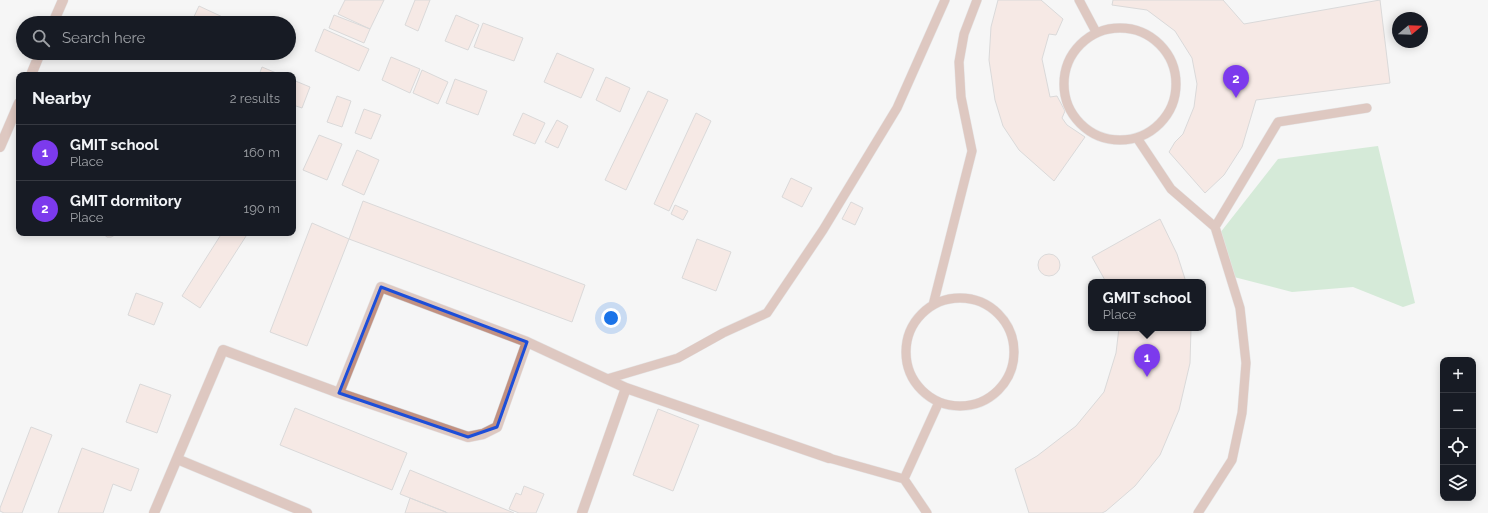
<!DOCTYPE html>
<html lang="en">
<head>
<meta charset="utf-8">
<style>
	body { margin:0; font-family:Raleway,sans-serif; background:#242831; color:#f1f3f6 }
	.controls { position:absolute; right:12px; bottom:12px; display:grid; overflow:hidden; border-radius:8px; box-shadow:0 2px 10px #0003 }
	.controls button { width:36px; height:36px; display:grid; place-items:center; padding:0; border:0; border-bottom:1px solid #363941; background:#171b24; color:#f1f3f6; font:20px sans-serif }
	.compass { position:absolute; left:1392px; top:12px; width:36px; height:36px; border-radius:50%; background:#171b24; box-shadow:0 2px 10px #0003; rotate:71deg }
	.you { position:absolute; left:611px; top:318px; width:14px; height:14px; margin:-10px; border:3px solid #fff; border-radius:50%; background:#1a73e8; box-shadow:0 0 0 6px #1a73e833 }
	.badge { display:grid; place-items:center; width:26px; height:26px; border-radius:50%; background:#7c3aed; color:#fff; font-size:13px; font-weight:700 }
	.pin { position:absolute; translate:-50% -33px; filter:drop-shadow(0 1px 2px #0008) }
	.pin::after { content:''; position:absolute; top:21px; width:14px; height:12px; background:inherit; clip-path:polygon(0 0,100% 0,50% 100%) }
	.popup { position:absolute; left:1088px; top:279px; width:118px; height:52px; box-sizing:border-box; display:grid; place-content:center; border-radius:8px; background:#171b24; filter:drop-shadow(0 1px 3px #0005); font-size:13px; white-space:nowrap; color:#9ea1a6 }
	.popup b { font-size:15px; color:#f1f3f6 }
	.popup::after { content:''; position:absolute; left:50%; top:100%; margin-left:-8px; border:8px solid transparent; border-top-color:#171b24 }
	.list { margin:0; padding:0; list-style:none }
	h2 { display:flex; justify-content:space-between; align-items:center; height:52px; margin:0; padding:0 16px; font-size:17px }
	h2 small { font-size:13px; font-weight:400; color:#9ea1a6 }
	.list li { display:grid; grid-template-columns:26px 1fr auto; gap:12px; align-items:center; box-sizing:border-box; height:56px; padding:0 16px; border-top:1px solid #363941 }
	.list b { display:block; font-size:15px; white-space:nowrap }
	.list p { margin:0; font-size:13px; white-space:nowrap; color:#9ea1a6 }
	.list em { font-size:13px; font-style:normal; color:#9ea1a6 }
	.icon { flex:none; width:22px; height:22px; fill:none; stroke:currentColor; stroke-width:2; stroke-linecap:round; stroke-linejoin:round }
	.map { position:relative; flex:none; width:1488px; height:513px; overflow:hidden }
	.search { position:absolute; background:#171b24; box-shadow:0 2px 10px #0003; left:16px; top:16px; width:280px; height:44px; display:flex; align-items:center; gap:10px; box-sizing:border-box; padding:0 14px; border-radius:22px; color:#9ea1a6; font-size:15px }
	.panel { position:absolute; background:#171b24; box-shadow:0 2px 10px #0003; left:16px; top:72px; width:280px; height:164px; border-radius:8px }
	.map>svg:first-child { display:block }
	.green { fill:#addcb3 }
	.building { fill:#f7dad1; stroke:#b8b6b6 }
	.lines { fill:none; stroke-linecap:round; stroke-linejoin:round }
	.service-casing { stroke:#d1d1d2; stroke-width:10 }
	.minor-casing { stroke:#d1d1d2; stroke-width:11 }
	.tertiary-casing { stroke:#d1d1d2; stroke-width:11 }
	.service { stroke:#c29080; stroke-width:9 }
	.minor { stroke:#c29080; stroke-width:10 }
	.tertiary { stroke:#c29080; stroke-width:10 }
	.marked { fill:none; stroke:#1d4ed8; stroke-width:3; stroke-linejoin:round }
</style>
</head>
<body>
<div class="map">
<svg width="1488" height="513" viewBox="0 0 1488 513">
	<rect width="100%" height="100%" fill="#f5f5f6"/>
	<path class="green" d="M1378,146L1415,303L1403,307L1353,287L1292,292L1234,277L1220,233L1278,159Z"/>
	<path class="building" d="M345,0H384L370,29L338,14Z
		M415,0H430L418,31L405,25Z
		M998,0H1041L1063,19L1056,35L1049,34L1042,59L1050,97L1057,96L1065,111L1062,118L1067,125L1085,137L1054,181L1019,150L1003,126L995,100L989,60L991,27Z
		M1113,0H1223L1244,24L1380,0L1390,83L1256,100L1242,147L1224,175L1205,193L1169,152L1175,142L1183,134L1194,107L1197,84L1192,58L1175,31L1147,10L1112,5Z
		M199,6L229,20L228,23H191Z
		M334,15L370,29L364,43L329,28Z
		M456,15L479,25L468,50L445,41Z
		M483,23L523,38L514,61L474,47Z
		M324,29L369,49L359,71L315,51Z
		M557,53L594,69L581,98L544,82Z
		M391,57L420,69L410,93L382,80Z
		M262,67L281,75H259Z
		M422,70L448,82L438,104L413,93Z
		M606,77L630,88L620,112L596,100Z
		M455,79L487,91L478,115L446,103Z
		M293,80L310,87L302,108L293,105Z
		M648,91L668,100L626,190L605,180Z
		M337,96L351,101L342,127L327,122Z
		M364,109L381,115L371,139L355,133Z
		M523,113L545,123L535,144L513,135Z
		M696,113L711,121L669,211L654,204Z
		M557,120L568,126L558,148L545,142Z
		M319,135L342,144L327,180L303,170Z
		M357,150L379,160L364,195L342,185Z
		M791,178L812,188L802,207L782,197Z
		M363,201L585,285L572,322L349,239Z
		M851,202L863,208L855,225L842,219Z
		M675,205L688,211L683,220L671,214Z
		M1160,219L1177,254L1186,282H1106L1092,257Z
		M312,223L349,239L307,346L270,332Z
		M102,233H119L111,237H107Z
		M222,233H248L200,308L182,296Z
		M697,239L731,252L716,291L682,278Z
		M1038 265a11 11 0 1 1 22 0a11 11 0 1 1-22 0Z
		M136,293L163,303L154,325L128,315Z
		M1119,328H1191L1190,363L1179,410L1160,455L1135,486L1106,511L1102,513H1029L1015,469L1037,456L1076,426L1104,392L1116,353Z
		M140,384L171,395L157,433L126,422Z
		M295,408L407,453L392,490L280,445Z
		M658,409L699,425L673,491L633,475Z
		M31,427L52,435L22,513H4L0,511V508Z
		M82,448L139,469L131,491L113,484L103,513H58Z
		M410,470L514,513H448L400,494Z
		M524,486L544,494L536,513H519L509,509L516,493L521,495Z
		M410,498L446,512V513H405Z"/>
	<g class="lines">
		<g class="service-casing">
			<path id="service" d="M1079,0L1096,32
				M1064 84a56 56 0 1 1 112 0a56 56 0 1 1-112 0Z
				M1137,138L1171,189L1215,227L1240,308L1246,363L1242,413L1232,460L1198,513
				M1215,227L1278,122L1367,108
				M906 352a54 54 0 1 1 108 0a54 54 0 1 1-108 0Z
				M933,305L972,151L961,97L959,62L964,34L977,0
				M607,379L678,358L723,333L767,313L823,230L897,108L945,0
				M829,458L904,479L939,402
				M904,479L927,513"/>
		</g>
		<g class="minor-casing">
			<path id="minor" d="M626,388L829,458
				M339,393L381,287L527,342
				M177,459L307,513
				M154,513L223,350L339,393L468,437L483,434L497,427L527,342L626,388L582,513"/>
		</g>
		<g class="tertiary-casing">
			<path id="tertiary" d="M53,23L63,0
				M31,75L40,53
				M0,147L19,103"/>
		</g>
		<use href="#service" class="service"/>
		<use href="#minor" class="minor"/>
		<use href="#tertiary" class="tertiary"/>
	</g>
	<path d="M0 0H1488V513H0ZM381,287L527,342L497,427L468,437L339,393Z" fill="#f5f5f6" fill-opacity=".55" fill-rule="evenodd"/>
	<path class="marked" d="M381,287L527,342L497,427L468,437L339,393Z"/>
</svg>
<div class="controls">
<button>+</button>
<button>−</button>
<button><svg class="icon" aria-label="locate" viewBox="0 0 24 24"><circle cx="12" cy="12" r="6"/><path d="M12 2v4M12 18v4M2 12h4M18 12h4"/></svg></button>
<button><svg class="icon" aria-label="layers" viewBox="0 0 24 24"><path d="M12 4l9 5-9 5-9-5zM3 14l9 5 9-5"/></svg></button>
</div>
<svg class="compass" viewBox="-18 -18 36 36"><path d="M0-13l5 13h-10z" fill="#e53935"/><path d="M0 13l5-13h-10z" fill="#9ea1a6"/></svg>
<div class="you"></div>
<div class="pin badge" style="left:1147px;top:377px">1</div>
<div class="popup"><b>GMIT school</b>Place</div>
<div class="pin badge" style="left:1236px;top:98px">2</div>
<div class="search"><svg class="icon" aria-label="search" viewBox="0 0 24 24"><circle cx="10" cy="10" r="6"/><path d="M15 15l6 6"/></svg>Search here</div>
<section class="panel">
<h2>Nearby<small>2 results</small></h2>
<ul class="list">
<li><span class="badge">1</span><div><b>GMIT school</b><p>Place</p></div><em>160 m</em></li>
<li><span class="badge">2</span><div><b>GMIT dormitory</b><p>Place</p></div><em>190 m</em></li>
</ul>
</section>
</div>
</body>
</html>
